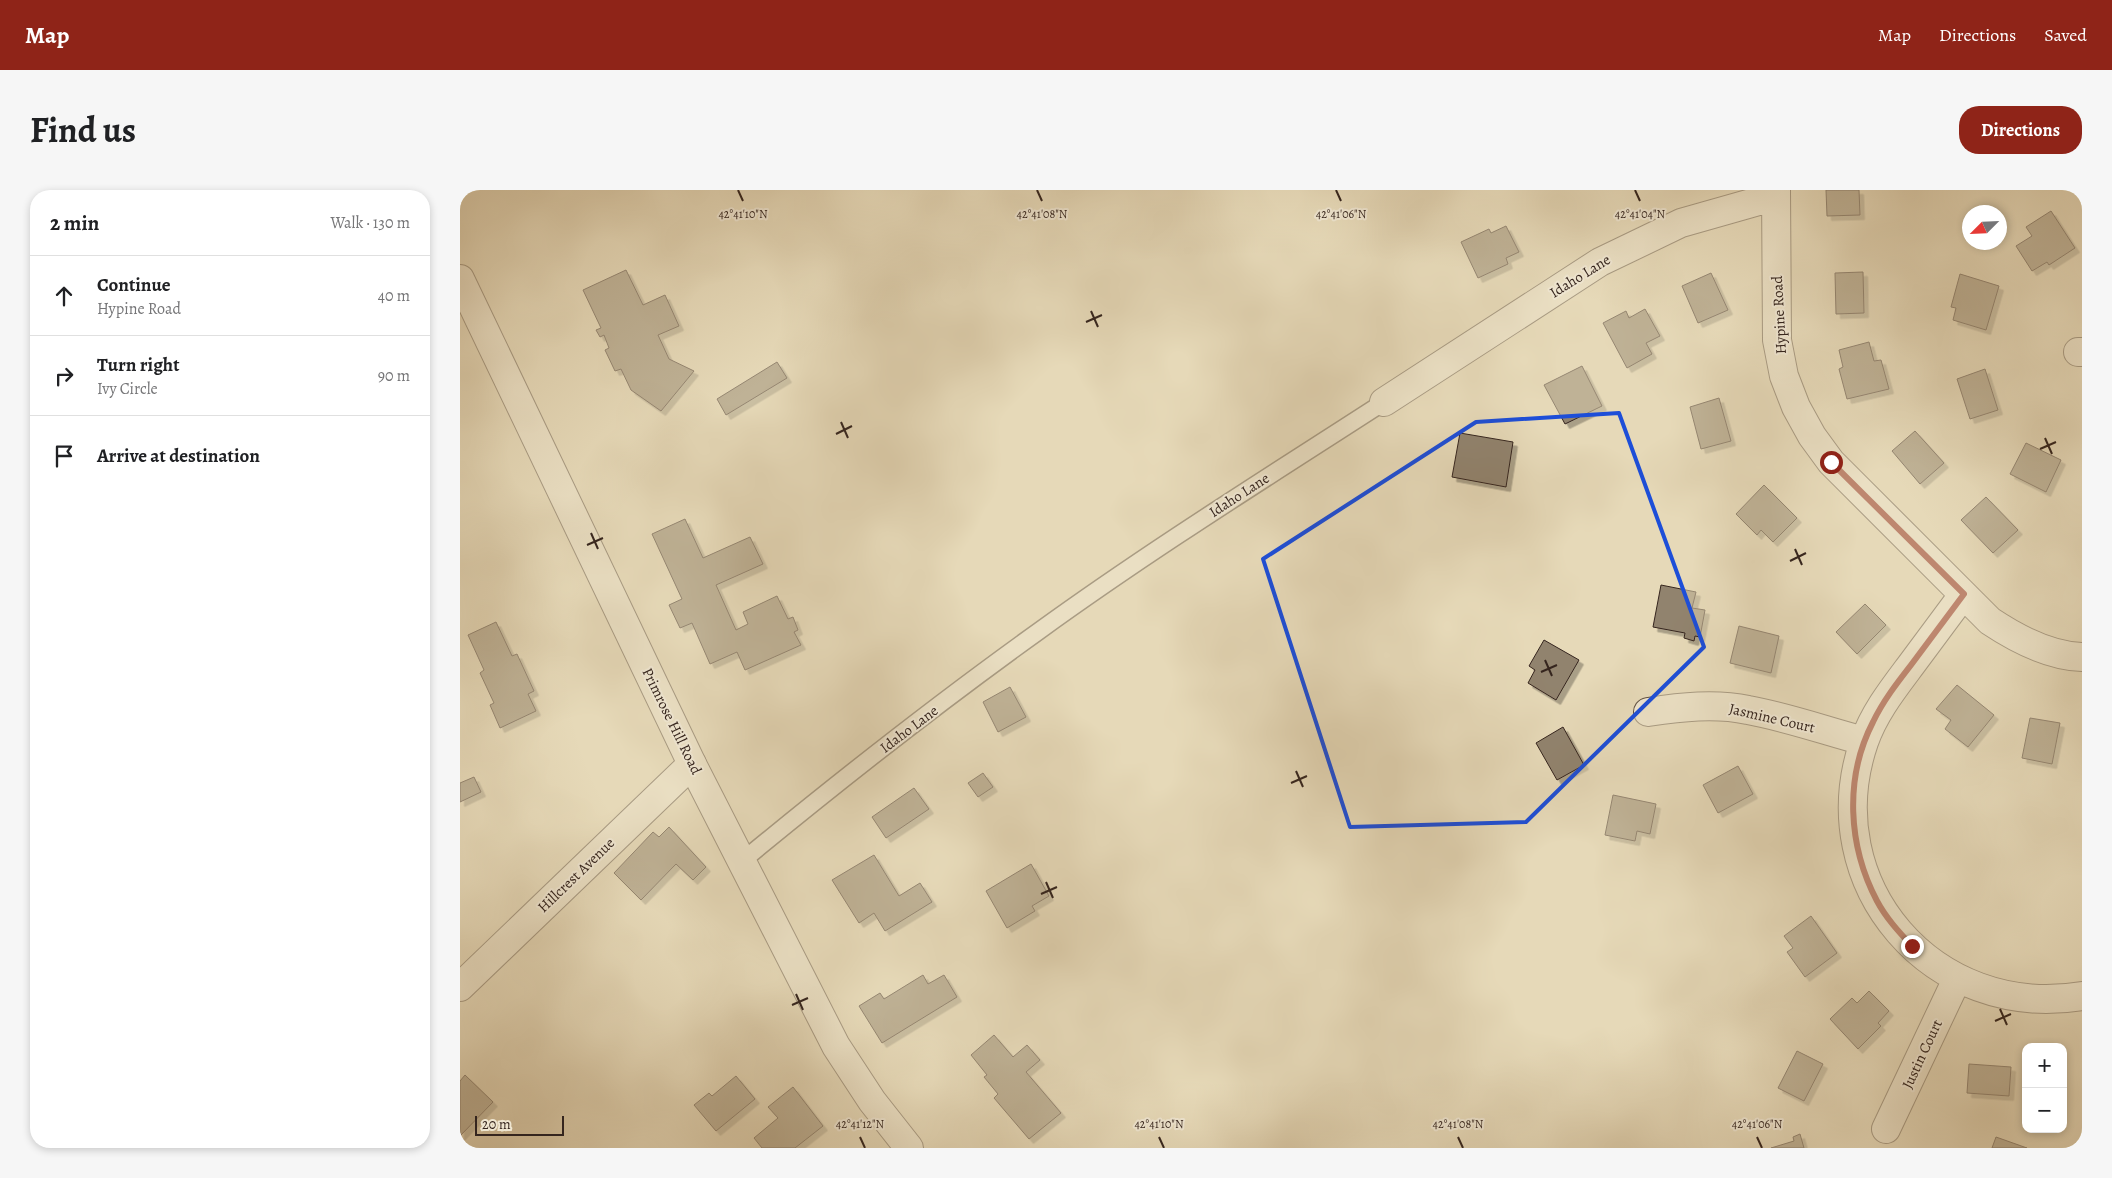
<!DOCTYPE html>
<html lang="en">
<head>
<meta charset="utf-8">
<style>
	body { margin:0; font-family:Alegreya,serif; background:#f6f6f6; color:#202124 }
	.controls { position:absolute; right:15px; bottom:15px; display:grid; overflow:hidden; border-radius:10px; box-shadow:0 2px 8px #0003 }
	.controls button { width:45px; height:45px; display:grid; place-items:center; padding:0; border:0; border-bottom:1px solid #e0e0e0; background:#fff; color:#202124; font:25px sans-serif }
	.compass { position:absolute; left:1502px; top:15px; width:45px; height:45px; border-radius:50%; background:#fff; box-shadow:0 2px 8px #0003; rotate:246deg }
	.scale { position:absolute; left:15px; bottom:12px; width:89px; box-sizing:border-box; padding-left:5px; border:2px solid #35251e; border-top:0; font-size:14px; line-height:18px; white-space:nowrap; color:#35251e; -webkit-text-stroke:4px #efe6d1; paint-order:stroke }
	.stop { position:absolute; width:15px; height:15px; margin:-11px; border:4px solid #8f2418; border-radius:50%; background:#fff }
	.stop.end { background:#8f2418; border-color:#fff; box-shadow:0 1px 5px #0008 }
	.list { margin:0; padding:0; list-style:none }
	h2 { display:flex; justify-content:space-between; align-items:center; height:65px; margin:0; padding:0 20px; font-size:21px }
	h2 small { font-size:16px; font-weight:400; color:#757577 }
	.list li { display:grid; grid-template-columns:32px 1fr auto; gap:15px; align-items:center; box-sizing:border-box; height:80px; padding:0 20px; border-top:1px solid #e0e0e0 }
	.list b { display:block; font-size:19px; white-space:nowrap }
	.list p { margin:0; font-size:16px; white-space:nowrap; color:#757577 }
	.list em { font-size:16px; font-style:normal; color:#757577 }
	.icon { flex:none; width:28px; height:28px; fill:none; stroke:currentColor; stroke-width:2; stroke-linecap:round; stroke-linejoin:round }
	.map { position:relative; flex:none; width:1622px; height:958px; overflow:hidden; border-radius:20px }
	header { display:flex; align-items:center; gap:30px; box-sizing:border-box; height:70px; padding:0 25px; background:#8f2418; color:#fff }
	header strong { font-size:24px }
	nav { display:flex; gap:28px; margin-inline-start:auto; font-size:18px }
	.intro { display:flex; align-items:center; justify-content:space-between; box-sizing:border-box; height:120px; padding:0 30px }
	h1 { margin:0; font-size:35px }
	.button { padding:12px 22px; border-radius:20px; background:#8f2418; color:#fff; font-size:18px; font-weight:700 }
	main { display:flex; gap:30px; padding:0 30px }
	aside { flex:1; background:#fff; border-radius:20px; box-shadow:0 2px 8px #0003 }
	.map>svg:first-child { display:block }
	.building { fill:#91836e; stroke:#35251e; filter:url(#shadow) }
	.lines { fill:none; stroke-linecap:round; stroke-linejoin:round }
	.service-casing { stroke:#615244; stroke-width:19 }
	.minor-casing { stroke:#615244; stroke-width:30 }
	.tertiary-casing { stroke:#615244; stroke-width:30 }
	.service { stroke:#efe6d1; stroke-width:16 }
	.minor { stroke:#efe6d1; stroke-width:28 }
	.tertiary { stroke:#efe6d1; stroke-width:28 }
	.route { stroke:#8f2418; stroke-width:6 }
	.marked { fill:none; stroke:#1d4ed8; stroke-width:4; stroke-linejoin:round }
	.ticks { fill:none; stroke:#35251e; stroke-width:2 }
	.labels { text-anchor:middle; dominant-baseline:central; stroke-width:4; stroke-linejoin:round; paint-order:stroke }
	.street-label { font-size:15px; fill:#35251e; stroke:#efe6d1 }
	.ticks-label { font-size:12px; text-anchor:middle; fill:#35251e; stroke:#efe6d1; stroke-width:4; stroke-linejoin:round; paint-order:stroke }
</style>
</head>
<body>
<header>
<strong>Map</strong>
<nav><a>Map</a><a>Directions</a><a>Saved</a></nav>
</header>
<div class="intro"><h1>Find us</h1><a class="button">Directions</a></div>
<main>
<aside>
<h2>2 min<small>Walk · 130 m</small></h2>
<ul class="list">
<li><svg class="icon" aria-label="ahead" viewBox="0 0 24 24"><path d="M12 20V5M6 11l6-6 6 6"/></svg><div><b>Continue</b><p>Hypine Road</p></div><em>40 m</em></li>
<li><svg class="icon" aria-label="right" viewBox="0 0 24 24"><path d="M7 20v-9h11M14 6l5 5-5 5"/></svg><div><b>Turn right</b><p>Ivy Circle</p></div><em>90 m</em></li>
<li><svg class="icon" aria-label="arrive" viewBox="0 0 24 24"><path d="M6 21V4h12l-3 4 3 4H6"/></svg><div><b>Arrive at destination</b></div></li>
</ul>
</aside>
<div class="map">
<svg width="1622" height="958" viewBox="0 0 1622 958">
	<defs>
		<filter id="shadow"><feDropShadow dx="4.5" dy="4.5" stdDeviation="0" flood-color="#0004"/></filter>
	</defs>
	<rect width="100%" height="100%" fill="#e6d9b8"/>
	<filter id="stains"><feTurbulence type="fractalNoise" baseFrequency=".004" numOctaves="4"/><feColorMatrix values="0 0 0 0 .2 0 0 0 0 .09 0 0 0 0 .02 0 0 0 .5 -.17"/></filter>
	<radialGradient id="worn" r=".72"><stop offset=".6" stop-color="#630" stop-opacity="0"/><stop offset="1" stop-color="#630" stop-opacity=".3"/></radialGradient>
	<path class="building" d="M1366,0H1399L1400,25L1367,26Z
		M1591,21L1615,58L1589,75L1587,72L1572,81L1556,56L1572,46L1566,37Z
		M1046,36L1059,62L1046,68L1048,74L1018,88L1001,52L1029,39L1031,43Z
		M166,80L183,115L205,105L219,136L198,145L209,169L234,181L201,221L171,200L161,179L155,181L145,160L149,158L144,145L140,147L136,140L141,138L123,100Z
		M1403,82L1404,123L1376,124L1375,83Z
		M1251,83L1268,120L1238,133L1222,96Z
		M1500,84L1539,96L1526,140L1493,130L1496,118L1491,117Z
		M1185,119L1200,146L1186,153L1192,164L1167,178L1143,133L1166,121L1169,128Z
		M1409,152L1414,171L1421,170L1429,199L1387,209L1379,179L1383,177L1379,160Z
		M317,172L327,188L266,225L257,209Z
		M1122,176L1142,216L1105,234L1084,195Z
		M1525,179L1538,220L1510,229L1497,189Z
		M1259,208L1271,251L1241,259L1230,217Z
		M1455,241L1484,273L1460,294L1432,261Z
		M1000,243L1053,252L1046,297L992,287Z
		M1566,253L1601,270L1586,302L1550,284Z
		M1304,295L1337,328L1313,352L1301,340L1297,345L1276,324Z
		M1526,307L1558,340L1533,363L1501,330Z
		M225,329L243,368L290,347L303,374L256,395L276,440L288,434L283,422L317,406L328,429L333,427L338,440L334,442L341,455L285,480L277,462L250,474L232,433L220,438L209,415L222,409L192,344Z
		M1201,395L1236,402L1232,418L1245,420L1240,447L1235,446L1234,451L1224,448L1225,443L1193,437Z
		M1405,414L1426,435L1397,464L1376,442Z
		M36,432L52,466L57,464L74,501L68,504L76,521L40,538L30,515L34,513L20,483L24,480L8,445Z
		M1279,436L1319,446L1311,483L1270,473Z
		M1084,450L1119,470L1096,510L1068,493L1075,480L1069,476Z
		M1497,495L1534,525L1508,557L1485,539L1491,530L1476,519Z
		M550,497L566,527L538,542L523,512Z
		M1570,528L1600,533L1592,574L1562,568Z
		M1103,537L1124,575L1097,590L1076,553Z
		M1278,576L1293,604L1258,623L1243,595Z
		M523,583L533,597L518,607L508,593Z
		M14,587L21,602L0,612V593Z
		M454,598L469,619L426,648L412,627Z
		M1153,605L1196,614L1190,644L1177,641L1175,651L1145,645Z
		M209,637L246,677L233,690L216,674L181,710L154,683L193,642L199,647Z
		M414,665L439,706L460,693L472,712L425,741L414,723L399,733L372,690Z
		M571,674L589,706L572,716L575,721L547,738L526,701Z
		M1351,726L1377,763L1345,787L1327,762L1333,758L1324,746Z
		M463,785L468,794L484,785L497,807L422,853L399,816L420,803L424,809Z
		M1409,801L1429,821L1418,833L1421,836L1398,859L1370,829L1392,808L1397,813Z
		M534,845L553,867L567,855L580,870L566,882L601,923L569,949L534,908L538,904L524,887L527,885L511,865Z
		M1337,861L1363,874L1344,911L1318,898Z
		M1509,874L1551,877L1549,906L1507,903Z
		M5,885L33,912L0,946V891Z
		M276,886L295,909L256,941L234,915L249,903L252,906Z
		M333,897L363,936L335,958H302L294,948L318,928L308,917Z
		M1340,944L1344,958H1311L1334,951L1333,947Z
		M1536,947L1567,958H1532Z"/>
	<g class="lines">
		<g class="service-casing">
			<path id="service" d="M281,672C378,592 477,514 579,441C691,360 808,287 924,212"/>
		</g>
		<g class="minor-casing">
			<path id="minor" d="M1316,0L1317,150L1324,186L1336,217L1352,246L1371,272L1530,431C1557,449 1589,466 1622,467
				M1618,162H1622
				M924,212L1140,72L1221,33L1316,6
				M1503,405C1486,428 1469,451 1451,475C1433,499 1414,523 1404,552C1355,695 1474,831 1622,806
				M1188,522C1221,517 1255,513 1288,520C1327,527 1366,541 1404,551
				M0,797L232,574
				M1426,939L1497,789"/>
		</g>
		<g class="tertiary-casing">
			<path id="tertiary" d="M0,89L232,574L376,856L412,911L449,958"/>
		</g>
		<use href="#service" class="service"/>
		<use href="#minor" class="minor"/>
		<use href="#tertiary" class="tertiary"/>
	</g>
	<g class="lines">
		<path class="route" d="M1371,272L1504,404C1486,428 1469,451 1451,475C1437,493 1423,511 1413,532C1384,588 1388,656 1417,711C1426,728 1439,742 1452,756"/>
	</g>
	<path d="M0 0H1622V958H0ZM1159,223L1244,457L1066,632L890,637L803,369L1016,232Z" fill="#e6d9b8" fill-opacity=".55" fill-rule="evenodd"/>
	<path class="marked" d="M1159,223L1244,457L1066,632L890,637L803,369L1016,232Z"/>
	<path class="ticks" d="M278,0L283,11M577,0L582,11M876,0L881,11M1175,0L1180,11M631,121L638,137M626,132L642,125M381,232L388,248M376,244L392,236M1585,248L1592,264M1580,259L1596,252M131,343L138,359M127,355L143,348M1335,359L1342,375M1330,371L1346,363M1085,470L1092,486M1081,482L1097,475M836,581L843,597M831,593L847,586M586,692L593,708M581,704L597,697M336,804L343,820M332,815L348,808M1540,819L1547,835M1535,831L1551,824M400,947L405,958M699,947L704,958M998,947L1003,958M1297,947L1302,958"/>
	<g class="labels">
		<g class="street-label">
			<text transform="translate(1120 86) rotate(-32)">Idaho Lane</text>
			<text transform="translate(1319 125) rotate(-93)">Hypine Road</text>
			<text transform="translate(779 305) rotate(-33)">Idaho Lane</text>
			<text transform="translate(1312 528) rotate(13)">Jasmine Court</text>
			<text transform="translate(212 531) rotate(64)">Primrose Hill Road</text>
			<text transform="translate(449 539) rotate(-37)">Idaho Lane</text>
			<text transform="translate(116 685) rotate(-44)">Hillcrest Avenue</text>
			<text transform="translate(1462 864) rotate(-65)">Justin Court</text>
		</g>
	</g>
	<g class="ticks-label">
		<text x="283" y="28">42°41'10"N</text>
		<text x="582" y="28">42°41'08"N</text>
		<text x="881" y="28">42°41'06"N</text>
		<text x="1180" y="28">42°41'04"N</text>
		<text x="400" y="938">42°41'12"N</text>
		<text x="699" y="938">42°41'10"N</text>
		<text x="998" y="938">42°41'08"N</text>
		<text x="1297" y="938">42°41'06"N</text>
	</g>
	<rect width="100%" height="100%" filter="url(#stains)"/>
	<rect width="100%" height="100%" fill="url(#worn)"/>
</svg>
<div class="controls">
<button>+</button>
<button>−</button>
</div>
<svg class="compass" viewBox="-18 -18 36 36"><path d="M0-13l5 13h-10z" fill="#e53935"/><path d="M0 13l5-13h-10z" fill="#757577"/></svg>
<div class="scale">20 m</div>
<div class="stop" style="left:1371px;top:272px"></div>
<div class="stop end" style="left:1452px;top:756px"></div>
</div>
</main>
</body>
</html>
